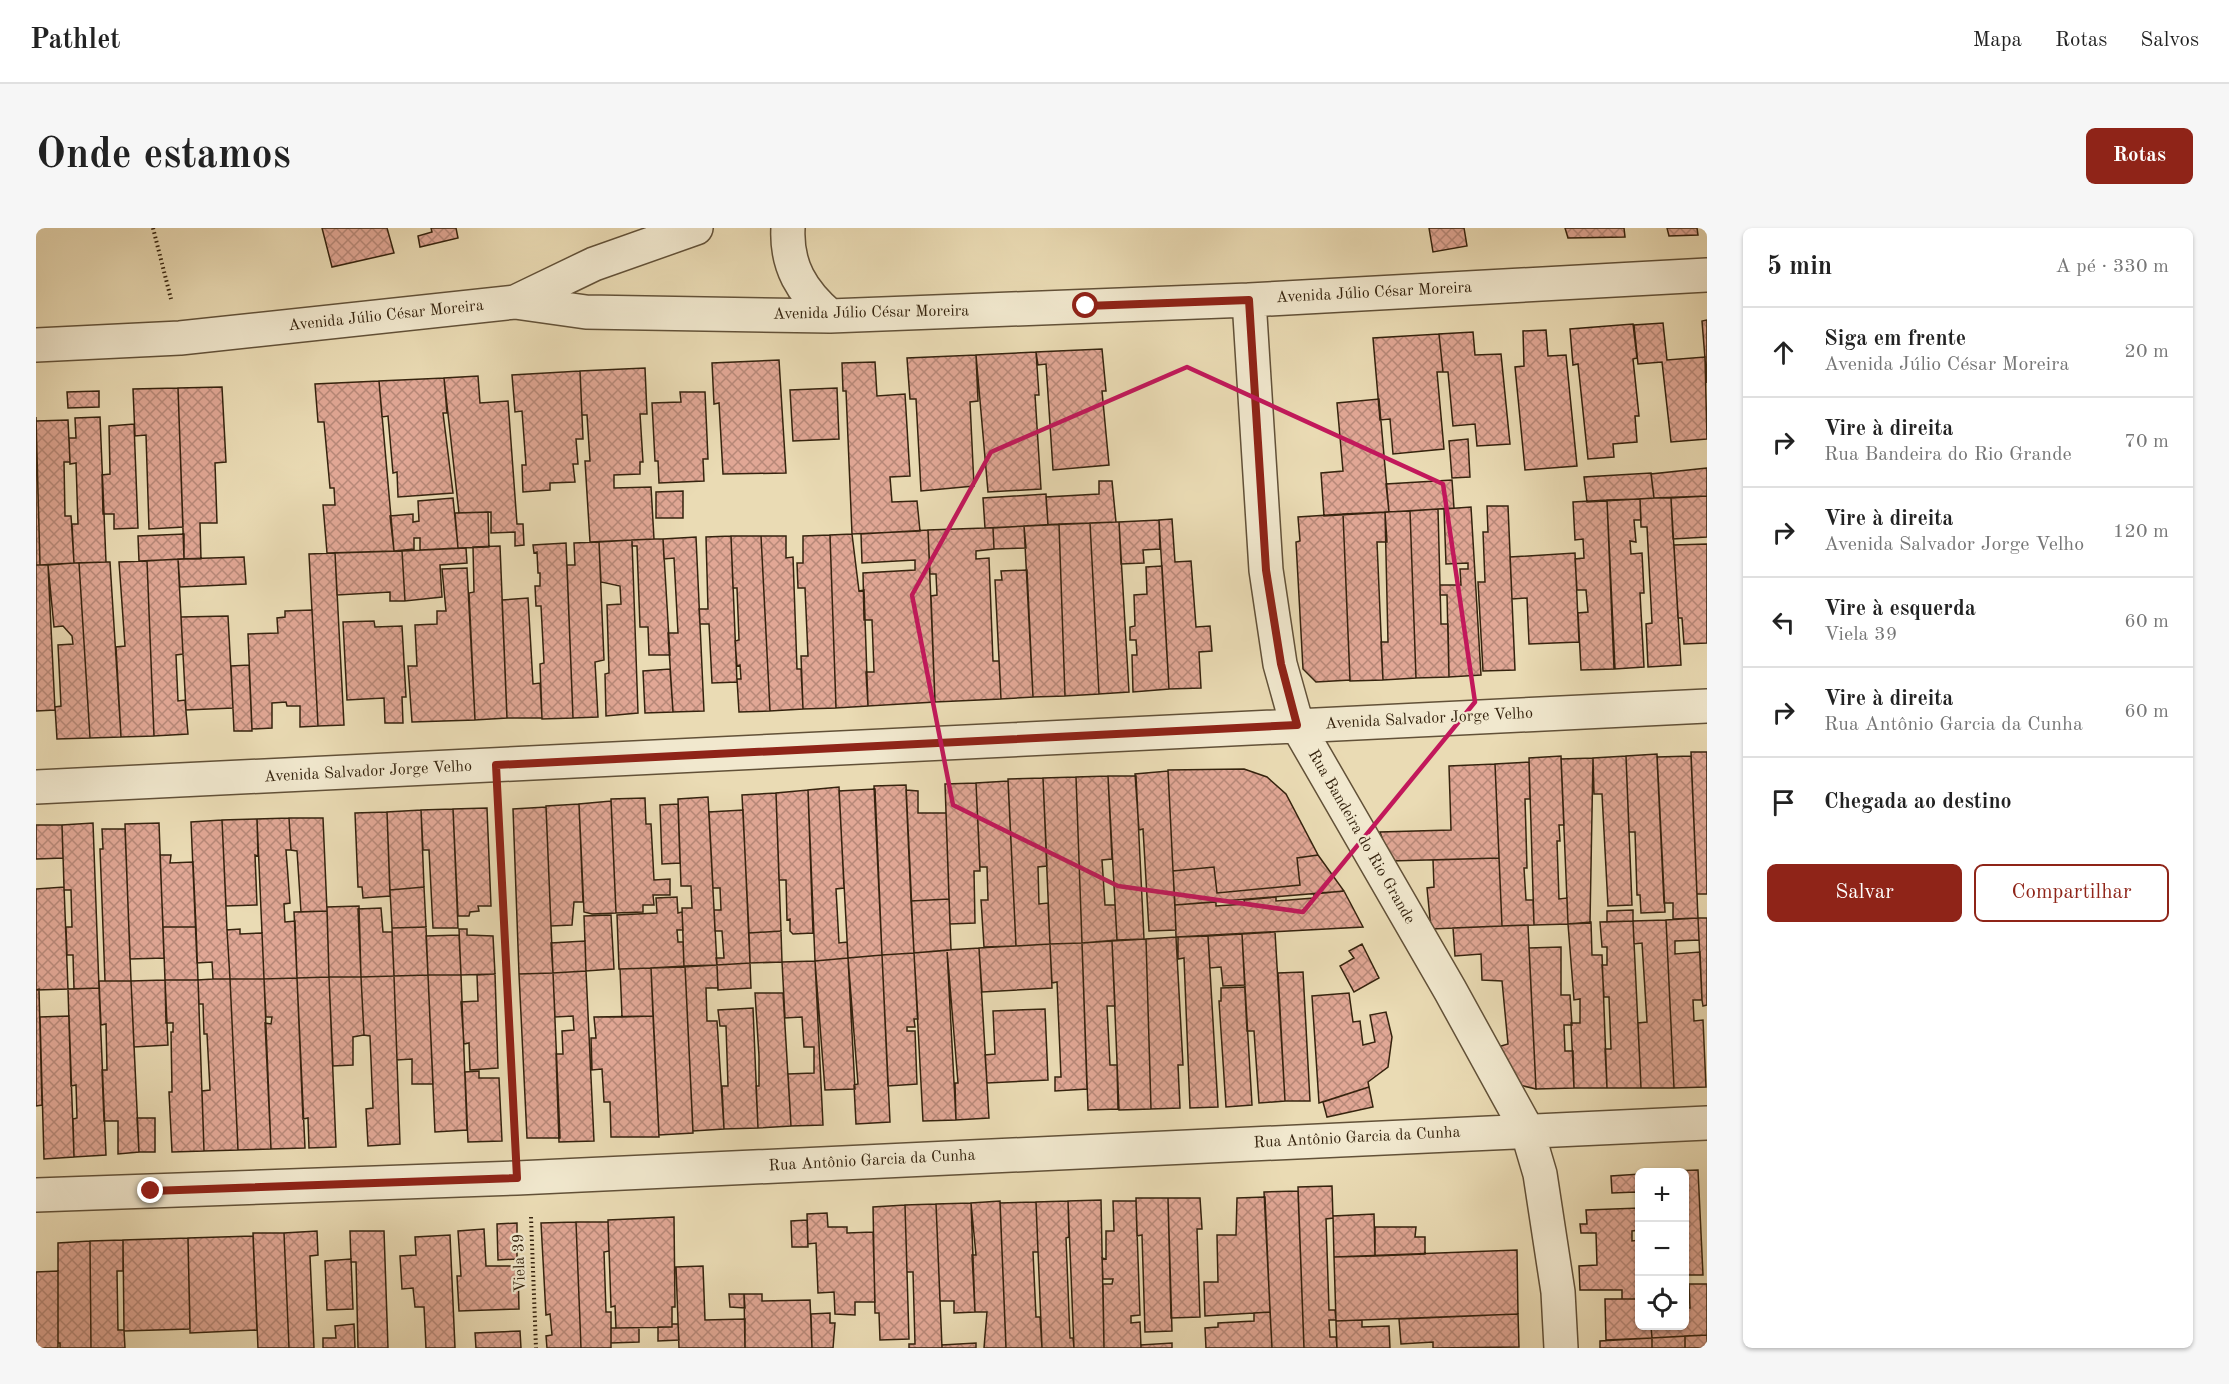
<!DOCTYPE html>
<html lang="pt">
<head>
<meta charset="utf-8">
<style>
	body { margin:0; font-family:"Old Standard TT",serif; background:#f6f6f6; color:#222 }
	.controls { position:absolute; right:18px; bottom:18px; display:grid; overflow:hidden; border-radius:9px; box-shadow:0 2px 4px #0004 }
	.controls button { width:54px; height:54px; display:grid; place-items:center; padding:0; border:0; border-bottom:2px solid #e0e0e0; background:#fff; color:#222; font:30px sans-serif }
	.stop { position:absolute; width:18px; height:18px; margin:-14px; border:4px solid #8f2418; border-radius:50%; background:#fff }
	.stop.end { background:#8f2418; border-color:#fff; box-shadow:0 2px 6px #0008 }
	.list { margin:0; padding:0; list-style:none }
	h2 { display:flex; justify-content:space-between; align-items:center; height:78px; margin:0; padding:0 24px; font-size:26px }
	h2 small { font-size:20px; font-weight:400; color:#767676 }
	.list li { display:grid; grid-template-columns:39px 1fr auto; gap:18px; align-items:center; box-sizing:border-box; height:90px; padding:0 24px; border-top:2px solid #e0e0e0 }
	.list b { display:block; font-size:22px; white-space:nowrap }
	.list p { margin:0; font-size:20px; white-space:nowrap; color:#767676 }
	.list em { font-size:20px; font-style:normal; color:#767676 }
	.actions { display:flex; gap:12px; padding:18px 24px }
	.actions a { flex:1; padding:14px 0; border:2px solid #8f2418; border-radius:9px; text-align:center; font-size:21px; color:#8f2418 }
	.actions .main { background:#8f2418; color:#fff }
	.icon { flex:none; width:33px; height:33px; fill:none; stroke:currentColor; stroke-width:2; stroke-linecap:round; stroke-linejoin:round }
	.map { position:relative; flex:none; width:1671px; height:1120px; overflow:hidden; border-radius:9px }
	header { display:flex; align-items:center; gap:36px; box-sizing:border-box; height:84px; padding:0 30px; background:#fff; border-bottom:2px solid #e0e0e0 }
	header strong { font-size:28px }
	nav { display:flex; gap:33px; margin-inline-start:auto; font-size:21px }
	.intro { display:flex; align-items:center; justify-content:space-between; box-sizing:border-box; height:144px; padding:0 36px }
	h1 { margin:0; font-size:42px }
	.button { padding:15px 27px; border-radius:9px; background:#8f2418; color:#fff; font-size:21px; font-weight:700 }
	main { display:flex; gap:36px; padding:0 36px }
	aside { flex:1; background:#fff; border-radius:9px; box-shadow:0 2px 4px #0004 }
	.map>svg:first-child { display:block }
	.building { fill:url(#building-cross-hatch); stroke:#35230e; stroke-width:1.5 }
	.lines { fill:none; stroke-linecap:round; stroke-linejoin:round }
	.minor-casing { stroke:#625138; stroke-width:36 }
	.path { stroke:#35230e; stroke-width:4; stroke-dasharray:1.5 3; stroke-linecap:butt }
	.minor { stroke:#f1e8ce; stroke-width:33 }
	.route { stroke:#8f2418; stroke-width:8 }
	.marked { fill:none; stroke:#c2185b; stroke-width:4.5; stroke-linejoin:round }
	.labels { text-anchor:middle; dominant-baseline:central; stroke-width:4.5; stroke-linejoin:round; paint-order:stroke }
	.street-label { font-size:16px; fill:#35230e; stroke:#f1e8ce }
</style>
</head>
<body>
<header>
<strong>Pathlet</strong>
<nav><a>Mapa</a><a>Rotas</a><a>Salvos</a></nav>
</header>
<div class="intro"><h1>Onde estamos</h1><a class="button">Rotas</a></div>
<main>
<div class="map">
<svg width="1671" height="1120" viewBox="0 0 1671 1120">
	<defs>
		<pattern id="building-cross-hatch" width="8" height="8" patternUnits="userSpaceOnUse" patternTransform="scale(1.5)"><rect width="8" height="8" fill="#e1a795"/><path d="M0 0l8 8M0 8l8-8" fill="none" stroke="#b78878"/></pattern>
	</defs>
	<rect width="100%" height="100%" fill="#eadbb4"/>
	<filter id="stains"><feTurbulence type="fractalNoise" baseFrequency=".00333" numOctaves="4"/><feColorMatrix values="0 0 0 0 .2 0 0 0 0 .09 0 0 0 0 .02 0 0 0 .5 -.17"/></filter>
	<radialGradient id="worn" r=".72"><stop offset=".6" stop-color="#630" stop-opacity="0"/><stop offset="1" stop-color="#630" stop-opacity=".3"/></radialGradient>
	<path class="building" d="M286,0H351L358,25L296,39Z
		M395,0H420L422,10L384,19L382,8L396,4Z
		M1393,0H1428L1431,18L1397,24Z
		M1529,0H1588L1589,9L1532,10Z
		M1631,0H1661L1662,7L1633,8Z
		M1671,92V155L1666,93Z
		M1627,95L1631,132L1669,129L1671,211L1635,214L1626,134L1602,136L1598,97Z
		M1597,96L1601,130L1597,131L1603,188H1599L1601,214L1577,216L1578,229L1552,231L1542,136L1537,137L1534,101Z
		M1510,102L1512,128L1530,127L1541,238L1489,242L1479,139L1488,138L1487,103Z
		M1437,104L1439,127L1465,126L1474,216L1441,218L1439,196L1417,198L1412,144H1407L1403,106Z
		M1403,106L1407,144H1401L1408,221L1357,226L1354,191L1344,192L1337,110Z
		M1066,121L1070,163H1066L1073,237L1017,242L1010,136L1002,137L1000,124Z
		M1000,124L1003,167H999L1005,261L952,264L940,127Z
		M940,127L942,173L934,174L938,258L885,263L880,171H874L871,130Z
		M743,132L750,245L687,246L683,175L678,176L676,135Z
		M839,134L841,168L869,166L874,248L854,249L856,274L881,273L884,303L816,306L810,163H807L806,135Z
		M609,140L611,186H604L607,234H604V246L578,247V260L615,259L618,311L554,314L549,233H554L551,187H546L544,143Z
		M544,143L547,211H540L542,236H537L539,254L514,255V262L487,264L486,237H490L486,183L479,184L476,147Z
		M442,148L444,175L472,173L481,296H487L488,317L479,318V304L455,305V284L423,285L408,150Z
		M408,150L411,185H407L417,265L362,269L361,244L357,245L352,188L346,189L343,153Z
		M343,153L358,323L291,325L287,277H299L298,260H294L288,194H282L279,156Z
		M186,159L190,234L179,235L181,295H164L165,331H148L142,160Z
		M142,160L147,299L113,301L110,207L99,208L97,161Z
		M801,160L803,211L757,213L754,162Z
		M63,163V179L32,180L31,164Z
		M644,164H669L672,231H667L668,253L623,255L622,233H619L616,175L645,174Z
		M1343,171L1353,284L1288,288L1285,245L1307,243L1301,175Z
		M0,189L4,337H0Z
		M64,189L70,334L38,335L36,296H42L40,235L34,236L33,210H40L39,190Z
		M32,192L34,234H28L29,288H35L38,335L4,337L0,193Z
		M98,196L102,300L78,301V286H67L66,247L74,246L73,198Z
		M1432,211L1434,249L1416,250L1413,213Z
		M1671,240V268L1618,270L1615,246Z
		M1615,245L1618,270L1551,274L1548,249Z
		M1416,252L1418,280L1353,284L1350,256Z
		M1063,253H1076L1080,294L1012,297L1010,269L1063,266Z
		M647,263V290H620V264Z
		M1010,266L1012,297L949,300L947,270Z
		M1671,268V309L1637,311L1635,270Z
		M417,270L422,320L384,322V310H378V321L358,323L354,288L377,286V294L383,293L382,273Z
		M1618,270H1635L1645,437L1612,439L1610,396L1616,395L1611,299H1605L1604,271Z
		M1604,271L1605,292H1598L1600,314L1594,313L1595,326L1606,325L1608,365H1604L1608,439L1579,441L1571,272Z
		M1571,272L1578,441L1545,442L1542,385L1552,384L1550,362H1541L1539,331L1548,330L1547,311L1539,312L1537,274Z
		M1451,278H1472L1479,442L1447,443L1442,354H1449L1447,304H1452Z
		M1435,279L1445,447L1413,449L1411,367H1404V357H1425L1424,341H1432V335L1410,336L1408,281Z
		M1402,281L1405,396H1412L1413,449L1380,450L1374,283Z
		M1374,283L1380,450L1347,452L1345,414H1352L1349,284Z
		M452,284L453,319L422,320L419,285Z
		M1349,284L1351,314H1341L1347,452L1314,453L1307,286Z
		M1307,286L1314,452L1280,454L1267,441L1260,314L1264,313L1262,289Z
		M1136,291L1139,334L1155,333L1160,399L1174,398L1176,423L1163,424L1165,460L1133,461L1123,292Z
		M1123,292L1124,321L1107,322L1108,335L1085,336L1083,294Z
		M1080,294H1083L1093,464L1063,466L1054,295Z
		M1054,295L1063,466L1029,468L1023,296Z
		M1023,296L1029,468L997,469L988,298Z
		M988,298L990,320L958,321L957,300Z
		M949,300H957L958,321L940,323V331L953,330L957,433H963L965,471L899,474L895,368L901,367L900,346H894L892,302Z
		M892,302L899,474L832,478L830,444H838L836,392H828L827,345L879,342V332L826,335L825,306Z
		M148,306V331L103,333L102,308Z
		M816,306L823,363L828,362L832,478L800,480L794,307Z
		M794,307L800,480L767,481L765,428H772L769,360H762L761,335H767V308Z
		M695,308H725L734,483L703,484L701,451H705L704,437L701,438L699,413L703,412L701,360H697Z
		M695,308L701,454L676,455L673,396H664L663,381H672L670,309Z
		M725,308H750V330L757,329L761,441H765L767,481L734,483Z
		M660,309L668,483L637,484L632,405H642L638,330L628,331L627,311Z
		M618,311H627L634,427H613L612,399H604L601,318H596V312Z
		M596,312L602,485L570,488L569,446L573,445L571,377L585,376L584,358L565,354L563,314Z
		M563,314L568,432L559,434L562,489L537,490L531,337H539L538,315Z
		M530,315L537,490L506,491L504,436L508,435L505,378H500L499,358H504V345H502L501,324L498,325L497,317Z
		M1671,316V415L1648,416L1646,390H1642L1638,317Z
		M464,318L471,490L439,492L433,365L438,364L437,319Z
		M430,320L431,335L404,337L406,369L369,373L366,323Z
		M366,323L369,373H354V364L301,367L299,325Z
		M299,325L308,497L282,498L273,326Z
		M1539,325L1543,414L1493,416L1491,370L1476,371L1474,329Z
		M208,329L210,356L144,359L142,331Z
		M142,331L147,426L140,427L142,473L149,472L152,506L118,508L111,333Z
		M111,333L118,508L85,509L80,419L89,418L83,334Z
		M70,334H74L85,509L54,510L43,335Z
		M38,335H43L54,510L21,511L19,479L25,478L22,417L37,416L36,408L27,398L18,399L12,337Z
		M0,337H12L19,482L0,483Z
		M1126,338L1133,461L1097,464L1096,427H1101L1100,412H1094V399L1099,398L1098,367L1111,366L1110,339Z
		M431,340L439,492L376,494L372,438H381L379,397L401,396V383H410L406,341Z
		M991,342L997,469L965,471L959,352H966L965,343Z
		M492,370L497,456L504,455L506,490H471L466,372Z
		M276,382L282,498L264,499V478H251L250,474L236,475V500L216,501L212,406L242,405L241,390L249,389V383Z
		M192,388L197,480L150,482L145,389Z
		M338,393L339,399L366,398L370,469H366L367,495H349L348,470L311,472L307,394Z
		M213,437L216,503H198L195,438Z
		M634,441L637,484L609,485L607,443Z
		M1655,524H1671V666H1661Z
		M1621,526L1629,684L1605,685L1604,667H1601L1599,604H1593L1590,528Z
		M1525,528L1528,597H1523L1524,613H1521L1523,671L1531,670L1532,696L1498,697L1493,530Z
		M1590,528L1596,677L1572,678L1566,566H1558L1557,530Z
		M1655,528L1662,690L1637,691V675H1628L1621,529Z
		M1557,530L1554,695L1532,696L1525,531Z
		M1493,534L1494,571H1489L1491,640H1488L1490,672H1497L1498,697L1466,698L1459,536Z
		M1459,536L1463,630L1354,633L1344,604L1415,602L1413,538Z
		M1208,541L1231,549L1250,566L1282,627L1261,630L1264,657L1181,665L1178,639L1137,643L1132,542Z
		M1132,543L1140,702L1113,703L1107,601L1103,602L1099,546Z
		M1072,548L1076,631L1066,632L1069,677H1079L1081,712L1046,715L1040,549Z
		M1072,548H1100L1108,711L1081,712Z
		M1040,549L1046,715L1014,716L1007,550Z
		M1007,550L1011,638L1002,639L1003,676L1012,675L1014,716L980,718L972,551Z
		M972,553L980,718L948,719L945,672H952L951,639H944L940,555Z
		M940,555L944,643H938L939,695L914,696L909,556Z
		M870,557L878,725L846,727L838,558Z
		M803,559L808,660L800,661L803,715L811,714L812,730L779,733L772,562Z
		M839,561L846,727L812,730L803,563Z
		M772,562L777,705L757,706L754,703V691L751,692L750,652H743L740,565Z
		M870,562L882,563V585H910L913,671L875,673Z
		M740,565L745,703L713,705L706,567Z
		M672,569L681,737L648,739L646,680H656L655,658H645L642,571Z
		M609,570L610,596H615L618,652L634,651V667H617L618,677H607V684L580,685L575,571Z
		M575,573L580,685L556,686L548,684L543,576Z
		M543,576L547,674H538L536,697L515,698L510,578Z
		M642,576L644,635L626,636L624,577Z
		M510,579L517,745L483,746L477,581Z
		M451,580L455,678H442L443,683L434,684L433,688H422L417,581Z
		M417,581L422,700H397L393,622H387L385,582Z
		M385,582L388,659L354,662L351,584Z
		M707,582L714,735L681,737L680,730H688L686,703H679L678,682H685L684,660H677L673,584Z
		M351,584L354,668L327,670L326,659H322L319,585Z
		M253,590L255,622H250L254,675L248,676L249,694L259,693L261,750L228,751L221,591Z
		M253,590H287L291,683L265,684L261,623L255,622Z
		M221,591L222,628L219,627L221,677L190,678L186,592Z
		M186,592L191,702L194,751H177L176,734L161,735L155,594Z
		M57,595L63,760L38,761L37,727H31L30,699H36L35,662H28V659L26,597Z
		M123,595L128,730L94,731L89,596Z
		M0,597H26L27,630L0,631Z
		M66,601H89L95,753H69L64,621H67Z
		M124,627H135L134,635L157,634L160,699H127Z
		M1282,627L1308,663L1139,677L1137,643L1178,639L1181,665L1264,657L1261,630Z
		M1463,630L1466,698L1395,701L1391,660L1398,659L1397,632Z
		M28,659L32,761L0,762V661Z
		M388,659L390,699L356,700L354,662Z
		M1308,663L1327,699L1140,709L1139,677L1180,674V678L1209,676L1208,672L1240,669V673L1278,670V666Z
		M641,669L642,685L646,684L647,702H641L642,714H647L648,739L583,741L581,687L621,685L620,670Z
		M913,671L915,722L878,725L875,673Z
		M323,678L325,749H293L291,679Z
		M345,680L347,704H356L358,748L325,749L322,681Z
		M1597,682V693L1571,694V683Z
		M291,683L293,749L261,750L258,684Z
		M575,687L578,741L550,743L548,688Z
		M1662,690H1671V777L1667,778L1666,772Z
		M1662,690L1663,712L1639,713V726L1664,724L1666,772H1657L1658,793L1667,792L1670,859L1638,860L1630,692Z
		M1630,692L1638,860H1605L1602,795L1611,794L1606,715L1598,716L1597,693Z
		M1597,693L1605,860H1571L1569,821H1575L1573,769H1568L1566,737H1571V719H1566L1564,694Z
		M1555,694L1556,727H1566L1571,860H1538L1535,795H1544V771L1538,772L1532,696Z
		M1492,697L1500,861L1475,855L1455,821L1472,816L1466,753L1446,752L1445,726L1419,728L1417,700Z
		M127,699H160L162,752H129Z
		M390,699L392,747L358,748L356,700Z
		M204,701V706L226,705L228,751H194L191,702Z
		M423,701H431V707L457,708L459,746L425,747Z
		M745,703L746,734L714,735L713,705Z
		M1239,704L1249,873L1223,875L1218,803H1211L1206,706Z
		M1206,706L1209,757L1187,758L1185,739L1174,740L1172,708Z
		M423,707L425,747H392L390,708Z
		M1172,708L1182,879L1154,880L1148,730L1142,731V709Z
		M1140,709L1147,837H1142L1144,880L1115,881L1110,711Z
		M1110,711L1115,881L1083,882L1076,713Z
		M549,713L550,743L517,745L515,715Z
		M1076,713L1079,778H1071L1074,837H1081L1082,881L1052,882L1046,715Z
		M1046,715L1051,861L1019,863V849H1025L1021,754L1016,755L1014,716Z
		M1014,716L1016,760L946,764L943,720Z
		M1326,716L1343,750L1318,764L1304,738L1318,730L1313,723Z
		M1525,719V767H1534L1536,797H1528L1529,823H1537L1538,860L1500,861L1493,720Z
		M943,720L953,890L920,892L919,855H922L911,722Z
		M911,722L920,892L887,893L878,725Z
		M878,725L882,791H878L879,799H871V803H879L881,856L852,858L846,727Z
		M846,727L854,894L820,896L818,857L822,856L812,730Z
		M812,730L819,861L789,862L779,733Z
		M779,733L787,897L755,898L752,846L778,845V819H768L766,789L749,790L746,734Z
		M714,735L715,760L682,762L681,737Z
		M681,737L682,760H670L671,793H681L688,901L657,903L649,738Z
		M649,738L657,905L623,907L615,740Z
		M615,740L617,788L586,789L584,741Z
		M550,743L558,913L523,914L520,826H527L526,803L538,802L537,788L519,789L517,745Z
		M1267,744L1274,873H1249L1242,745Z
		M517,745L524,910H491L483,746Z
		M459,746L462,840L434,842L433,815L428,816L425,774L442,773L441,747Z
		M392,747H425L431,902L399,904Z
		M392,747L397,856H376V831L361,832L358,748Z
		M358,748L364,916L332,918L330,881L337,880L334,808L328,807L325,749Z
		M293,749H325L328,807L317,809V837L297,838Z
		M293,749L300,919L273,920L272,890L267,891L261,750Z
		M261,750L269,920L235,921L229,795L235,796L236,789H230L228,751Z
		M177,751H194L202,922L168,923L166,863L174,862L171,806H168L167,776H163L162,752Z
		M194,751H228L235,921L202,922Z
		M129,752H162L168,923L136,924L133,864H136L135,804H137V795H130Z
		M129,752L132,817L98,819L95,753Z
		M63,753H95L103,924L82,926V893H68L66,842H71L70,796L65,797Z
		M1209,759L1216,877L1190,879L1183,773H1185V760Z
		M63,760L70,927L38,929L37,891L41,890L40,857L35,858L32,761Z
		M3,761L6,877L0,878V762Z
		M719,765H747L755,898L722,900L720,858H723V828Z
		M1313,765L1317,794L1324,793L1327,817L1339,814L1334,787L1350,784L1356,809L1352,839L1332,854L1333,859L1283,875L1276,768Z
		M717,780L722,900L688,901L686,858H692L690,798H684L682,782Z
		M1009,781L1012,852L951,855L949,827L959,826L957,783Z
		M33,788L38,929L8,931L4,789Z
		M617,788L623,909H575L574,874H568L566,841L556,842L555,810H560L558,789Z
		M443,843V850H463L466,913L432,914L429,844Z
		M1333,859L1337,879L1291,889L1287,874Z
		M101,890H119V924H103Z
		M1662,942L1667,1047H1648V944H1610Z
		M1604,946V968H1600V964L1576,965L1575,948Z
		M1296,958L1297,990L1290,991L1293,1082H1299L1300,1092H1293L1294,1109H1300L1301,1120H1268L1262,959Z
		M1262,963L1268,1120H1236L1228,964Z
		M1229,969L1234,1084L1169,1088L1168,1054H1182L1181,1007H1200L1201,970Z
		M1100,970H1132L1136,1103L1109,1104L1106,1007L1101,1008Z
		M1132,970H1164L1166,1001H1161L1164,1089L1135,1090Z
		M1065,972L1068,1120H1038L1032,973Z
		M964,973L970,1120H948L951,1084H939L936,1027H940L935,975Z
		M1032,973L1033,1009L1030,1010L1034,1110H1037L1038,1120H1006L1000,974Z
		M1077,973H1100L1104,1087L1095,1088V1095L1104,1094L1105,1120H1068L1067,1056H1076L1077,1051H1067L1066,1030L1070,1031V1003H1078Z
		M1000,974L1002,1024H997L1000,1089H1004L1006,1120H970L964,975Z
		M935,975L939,1084L918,1085V1073H904L900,976Z
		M900,976L906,1120H873V1116H879L877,1044H871L869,977Z
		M869,977L873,1111L844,1112L843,1085H839L837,979Z
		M1604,980V1002L1596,1003V1013L1604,1012V1071H1586V1062H1544L1543,1038L1561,1037L1560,1005H1545L1544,996H1551L1550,982Z
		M791,985L792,999H811V1005L837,1004L839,1074H819V1087L799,1086L798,1064L782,1065L780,1015L772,1016L771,986Z
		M1338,986L1339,1028L1298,1029L1297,988Z
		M638,989L639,1079H636V1099L580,1100L579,1078L575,1079L572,992Z
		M771,992L772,1019H756L755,993Z
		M540,994L545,1120H511L510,1108L516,1107L514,1086L510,1087L505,995Z
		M540,994H572L573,1023L568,1024L570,1084H575V1120H545Z
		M481,995V1031L462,1032L461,996Z
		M1339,999H1380L1379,1009H1389V1026L1339,1028Z
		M448,1001L450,1038H482L483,1081L423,1083L421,1048H425L422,1003Z
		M281,1003L282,1027L274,1028L278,1120H253L248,1005Z
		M314,1003H348L352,1120H322L320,1034H315Z
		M217,1005H248L253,1120H222Z
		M414,1007L419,1120H390L388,1079H379L377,1060L366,1061L364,1028L380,1027L379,1009Z
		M217,1008L221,1102L154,1105L152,1010Z
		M152,1010L154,1101L88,1103L87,1012Z
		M87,1012V1043H81L82,1102H88L89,1120H55L54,1013Z
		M54,1013L55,1120H24V1115H22V1015Z
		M1481,1022L1482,1086L1300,1093L1298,1029Z
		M315,1031L317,1081L291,1082L289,1033Z
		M667,1038L669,1092L709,1091V1120H643L640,1039Z
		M22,1043V1120H0V1044Z
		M1653,1056H1671V1107L1616,1110L1615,1098H1648V1080H1654Z
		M693,1066H708L709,1080L694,1079Z
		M708,1066H726V1073L774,1072L776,1120H709Z
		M1569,1071H1604V1098H1615L1616,1110L1570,1112Z
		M1234,1084L1236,1120H1170L1169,1100L1182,1099V1095L1218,1093V1085Z
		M794,1085V1095H799L797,1120H776L775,1086Z
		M1482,1086L1483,1119L1397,1120V1114L1365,1116L1363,1091Z
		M1326,1092V1099L1353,1098L1354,1120H1301L1300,1093Z
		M318,1096L319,1120H287V1110H300L299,1098Z
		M636,1096H642L643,1112L622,1113V1099H636Z
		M575,1100H603V1114L575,1115Z
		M484,1103L485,1120H440L439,1105Z
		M1671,1107V1120H1649V1108Z
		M1649,1108V1120H1616V1110Z
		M1616,1110V1120H1564V1113Z
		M940,1115V1120H906V1117Z
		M1136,1115V1120H1105V1117Z"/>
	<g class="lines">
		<g class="minor-casing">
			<path id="minor" d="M752,0C750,38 766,64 794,88
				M1213,72L1230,342L1244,436L1261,497L1414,762L1491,902L1504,946L1522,1064L1525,1120
				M479,74L558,36L660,0
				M0,117L144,110L479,74L550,84L794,88L1213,72L1671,47
				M0,559L1671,478
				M0,967L481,950L1671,895"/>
		</g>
		<path class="path" d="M117,0L135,71
			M462,576L479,910
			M495,989L500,1120"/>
		<use href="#minor" class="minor"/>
	</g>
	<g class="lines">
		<path class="route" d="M115,963L481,950L460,537L1261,497L1245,436L1230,342L1213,72L1050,78"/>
	</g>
	<path class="marked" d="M1151,139L1407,256L1439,474L1267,684L1082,658L917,577L876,367L955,224Z"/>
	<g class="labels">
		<g class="street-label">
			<text transform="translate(1338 65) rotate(-3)">Avenida Júlio César Moreira</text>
			<text transform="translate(835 85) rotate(-1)">Avenida Júlio César Moreira</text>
			<text transform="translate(350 88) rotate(-6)">Avenida Júlio César Moreira</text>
			<text transform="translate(1393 491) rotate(-3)">Avenida Salvador Jorge Velho</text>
			<text transform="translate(332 544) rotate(-3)">Avenida Salvador Jorge Velho</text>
			<text transform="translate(1325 609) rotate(60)">Rua Bandeira do Rio Grande</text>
			<text transform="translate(1321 910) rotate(-3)">Rua Antônio Garcia da Cunha</text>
			<text transform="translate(836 933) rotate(-3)">Rua Antônio Garcia da Cunha</text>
			<text transform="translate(484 1035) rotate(-92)">Viela 39</text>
		</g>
	</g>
	<rect width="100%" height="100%" filter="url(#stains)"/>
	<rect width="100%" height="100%" fill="url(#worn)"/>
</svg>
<div class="controls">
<button>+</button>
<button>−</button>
<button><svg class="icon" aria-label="locate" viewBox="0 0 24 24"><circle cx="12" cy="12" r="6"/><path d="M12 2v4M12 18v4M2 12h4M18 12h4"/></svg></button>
</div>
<div class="stop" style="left:1050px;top:78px"></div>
<div class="stop end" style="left:115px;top:963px"></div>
</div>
<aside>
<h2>5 min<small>A pé · 330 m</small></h2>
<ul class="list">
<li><svg class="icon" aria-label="ahead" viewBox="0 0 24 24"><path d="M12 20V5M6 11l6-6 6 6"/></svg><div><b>Siga em frente</b><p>Avenida Júlio César Moreira</p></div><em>20 m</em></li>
<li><svg class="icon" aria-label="right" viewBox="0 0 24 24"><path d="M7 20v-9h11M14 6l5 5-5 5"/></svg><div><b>Vire à direita</b><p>Rua Bandeira do Rio Grande</p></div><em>70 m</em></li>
<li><svg class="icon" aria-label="right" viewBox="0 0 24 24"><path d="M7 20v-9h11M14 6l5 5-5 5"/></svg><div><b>Vire à direita</b><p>Avenida Salvador Jorge Velho</p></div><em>120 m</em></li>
<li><svg class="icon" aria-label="left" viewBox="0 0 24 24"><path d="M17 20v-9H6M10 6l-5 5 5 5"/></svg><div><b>Vire à esquerda</b><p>Viela 39</p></div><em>60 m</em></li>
<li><svg class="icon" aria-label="right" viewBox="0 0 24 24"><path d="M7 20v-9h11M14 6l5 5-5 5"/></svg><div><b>Vire à direita</b><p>Rua Antônio Garcia da Cunha</p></div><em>60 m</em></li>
<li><svg class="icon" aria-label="arrive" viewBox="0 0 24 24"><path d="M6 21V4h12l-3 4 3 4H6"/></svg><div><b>Chegada ao destino</b></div></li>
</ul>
<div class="actions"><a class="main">Salvar</a><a>Compartilhar</a></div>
</aside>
</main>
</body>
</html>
